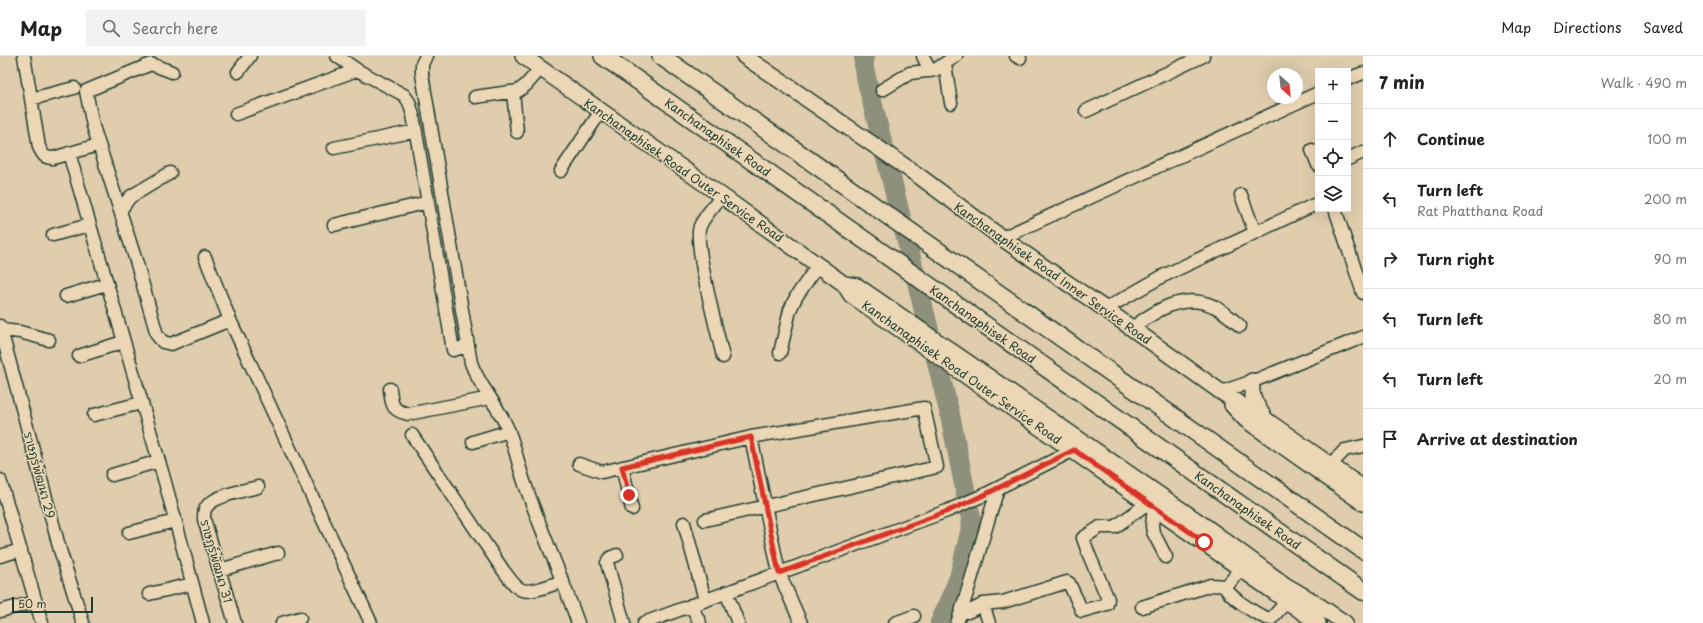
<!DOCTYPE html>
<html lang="en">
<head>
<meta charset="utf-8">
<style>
	body { margin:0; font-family:"Playpen Sans","Playpen Sans Thai",sans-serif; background:#f2f2f2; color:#222 }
	.controls { position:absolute; right:12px; top:12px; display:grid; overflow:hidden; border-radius:0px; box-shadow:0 4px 16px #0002 }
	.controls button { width:36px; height:36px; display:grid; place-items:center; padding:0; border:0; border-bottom:1px solid #e0e0e0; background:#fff; color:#222; font:20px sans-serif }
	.compass { position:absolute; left:1267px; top:12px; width:36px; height:36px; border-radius:50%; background:#fff; box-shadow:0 4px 16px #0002; rotate:153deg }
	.scale { position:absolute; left:12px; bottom:10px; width:81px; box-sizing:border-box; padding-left:4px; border:2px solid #1f3d34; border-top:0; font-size:11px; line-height:14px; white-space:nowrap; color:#1f3d34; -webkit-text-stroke:3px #ebd6b5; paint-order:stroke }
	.stop { position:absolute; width:12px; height:12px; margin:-9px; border:3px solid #d93025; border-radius:50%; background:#fff }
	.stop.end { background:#d93025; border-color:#fff; box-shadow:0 1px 4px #0008 }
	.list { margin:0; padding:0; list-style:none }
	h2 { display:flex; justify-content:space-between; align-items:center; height:52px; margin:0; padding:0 16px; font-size:17px }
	h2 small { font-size:13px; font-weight:400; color:#767676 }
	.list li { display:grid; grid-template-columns:26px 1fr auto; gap:12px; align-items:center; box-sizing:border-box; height:60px; padding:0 16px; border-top:1px solid #e0e0e0 }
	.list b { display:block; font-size:15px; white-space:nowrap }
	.list p { margin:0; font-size:13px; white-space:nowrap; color:#767676 }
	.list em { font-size:13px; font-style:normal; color:#767676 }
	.icon { flex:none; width:22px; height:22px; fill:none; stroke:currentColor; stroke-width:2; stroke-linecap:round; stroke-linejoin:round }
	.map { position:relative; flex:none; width:1363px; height:567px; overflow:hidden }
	header { display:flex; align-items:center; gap:24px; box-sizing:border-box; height:56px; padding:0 20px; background:#fff; border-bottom:1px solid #e0e0e0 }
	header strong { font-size:19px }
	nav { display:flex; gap:22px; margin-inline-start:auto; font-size:14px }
	.search { width:280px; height:36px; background:#f2f2f2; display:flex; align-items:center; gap:10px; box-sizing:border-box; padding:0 14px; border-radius:0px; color:#767676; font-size:15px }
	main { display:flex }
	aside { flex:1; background:#fff }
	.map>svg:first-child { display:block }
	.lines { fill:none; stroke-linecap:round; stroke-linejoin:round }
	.river { stroke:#8d907a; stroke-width:20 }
	.minor-casing { stroke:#1f3d34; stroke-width:15 }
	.major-casing { stroke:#1f3d34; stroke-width:18 }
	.highway-casing { stroke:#1f3d34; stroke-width:20 }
	.minor { stroke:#ebd6b5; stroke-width:12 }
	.major { stroke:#ebd6b5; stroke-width:15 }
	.highway { stroke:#ebd6b5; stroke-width:17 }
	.route { stroke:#d93025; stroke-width:5 }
	.labels { text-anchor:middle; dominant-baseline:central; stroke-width:3; stroke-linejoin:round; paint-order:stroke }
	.street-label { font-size:12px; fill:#1f3d34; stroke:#ebd6b5 }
</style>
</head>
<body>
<header>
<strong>Map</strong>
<div class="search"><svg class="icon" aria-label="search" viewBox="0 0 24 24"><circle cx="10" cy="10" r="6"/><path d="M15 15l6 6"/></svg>Search here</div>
<nav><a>Map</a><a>Directions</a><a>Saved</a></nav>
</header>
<main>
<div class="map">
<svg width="1363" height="567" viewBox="0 0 1363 567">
	<rect width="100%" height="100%" fill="#dfcdad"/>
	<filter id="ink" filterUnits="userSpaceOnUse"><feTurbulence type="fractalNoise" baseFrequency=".025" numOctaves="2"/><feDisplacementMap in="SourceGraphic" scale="8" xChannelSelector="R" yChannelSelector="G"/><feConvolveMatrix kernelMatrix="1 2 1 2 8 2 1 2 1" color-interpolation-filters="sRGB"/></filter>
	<g filter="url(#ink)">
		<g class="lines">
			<path class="river" d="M864,0V13L950,359L972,468L959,522L940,567"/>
			<g class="minor-casing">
				<path id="minor" d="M24,0L39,91C43,99 44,102 53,102L91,91
					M337,0L357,14L404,39L409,46L413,59L453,294L468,290
					M426,0L422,8V18L471,307C480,332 500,351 509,376C516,394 519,413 526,431C542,477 562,521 578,567
					M923,0L930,15
					M1016,0L1020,2
					M945,8L951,47
					M172,16L151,8L86,35L93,70L137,208L157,279L163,286L171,288L230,264
					M238,16L250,0
					M1348,23L1363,17
					M882,34L910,17L935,14L956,0
					M513,36L517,76
					M475,41L518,35L526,29L541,12
					M31,43L74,32
					M1086,55L1203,0
					M236,58L357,14
					M334,92L416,75
					M1312,94L1318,109
					M69,97L165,426L203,567
					M1348,103L1363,96
					M561,115L601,55
					M1241,139L1255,177
					M722,140C715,149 705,159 700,170C693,187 718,278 723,301
					M1335,153L1363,237
					M120,155L130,141L170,117
					M334,169L428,146
					M53,179L89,169
					M1002,182L1318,37
					M205,201L230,264L371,567
					M66,240L106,228
					M1105,253L1163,220L1318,147
					M0,270L60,494L83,567
					M1132,272C1155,255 1183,236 1213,250C1223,254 1232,263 1240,270
					M1,274L20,276L49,284
					M780,297L790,254L796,241L818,209
					M79,300L123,286
					M390,333C392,349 391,354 408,358L490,342
					M1221,336L1256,324L1363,281
					M94,359L141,347
					M412,379L503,514C508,520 513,529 520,533C529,539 553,528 563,525
					M751,381L779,517L801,567
					M473,386L509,375
					M579,408L602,416L751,381L924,352L937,411L705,464
					M1330,409L1345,394L1363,390
					M622,411L632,453
					M112,419L159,405
					M0,424L42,567
					M1154,451L1152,470L1153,476L1166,501
					M684,467L705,544
					M129,477L175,465
					M617,499C612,501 609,501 607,507L624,567
					M0,500L21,494
					M1241,512L1227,530L1226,533C1232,542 1260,562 1271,563L1287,545
					M220,514L278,497
					M726,536L738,567
					M149,538L192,528
					M983,548L989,567
					M691,549L700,567
					M1142,551L1211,529L1227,530
					M0,555L35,546
					M961,556H968L984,548L1003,546L1067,526L1069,527L1082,555L1107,548L1108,543L1089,499L1083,482L1100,471H1115L1148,447
					M235,567L204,463C204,457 204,453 208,449C217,439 246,434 258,431
					M282,567L300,562
					M644,567L947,455L984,439L1074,394
					M895,567L914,560
					M957,567C973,523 983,477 998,433"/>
			</g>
			<g class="major-casing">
				<path id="major" d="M523,0L722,140L844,228L851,239L1318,567
					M744,0L919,120L1002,182L1105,253L1221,336L1266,364L1363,432
					M844,228L857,230L1209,473L1285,529L1309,543L1345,567
					M1252,325C1250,340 1256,349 1264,361
					M1232,349L1246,364L1363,447"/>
			</g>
			<g class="highway-casing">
				<path id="highway" d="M603,0L1363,535
					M661,0L1363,494"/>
			</g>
			<use href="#minor" class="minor"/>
			<use href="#major" class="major"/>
			<use href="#highway" class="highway"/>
		</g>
	</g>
	<g class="lines" filter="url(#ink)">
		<path class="route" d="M629,439L622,411L751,381L779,517L948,455L984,439L1074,394L1204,486"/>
	</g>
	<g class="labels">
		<g class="street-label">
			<text transform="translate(718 81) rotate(35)">Kanchanaphisek Road</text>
			<text transform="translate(684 114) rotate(35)">Kanchanaphisek Road Outer Service Road</text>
			<text transform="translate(1053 217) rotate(35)">Kanchanaphisek Road Inner Service Road</text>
			<text transform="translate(983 268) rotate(35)">Kanchanaphisek Road</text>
			<text transform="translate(962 316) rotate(35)">Kanchanaphisek Road Outer Service Road</text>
			<text transform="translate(40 419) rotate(75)">ราษฎร์พัฒนา 29</text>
			<text transform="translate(1248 454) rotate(35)">Kanchanaphisek Road</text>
			<text transform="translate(217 505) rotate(74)">ราษฎร์พัฒนา 31</text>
		</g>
	</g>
</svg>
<div class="controls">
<button>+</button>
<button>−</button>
<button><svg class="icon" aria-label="locate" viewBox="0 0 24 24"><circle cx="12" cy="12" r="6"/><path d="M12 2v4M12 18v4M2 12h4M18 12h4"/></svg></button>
<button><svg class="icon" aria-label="layers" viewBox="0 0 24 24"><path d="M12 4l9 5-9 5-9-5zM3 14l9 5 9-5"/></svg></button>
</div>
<svg class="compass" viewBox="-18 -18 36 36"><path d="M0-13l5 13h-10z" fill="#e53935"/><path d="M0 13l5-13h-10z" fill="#767676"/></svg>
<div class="scale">50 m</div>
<div class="stop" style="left:1204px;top:486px"></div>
<div class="stop end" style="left:629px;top:439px"></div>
</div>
<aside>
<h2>7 min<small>Walk · 490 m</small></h2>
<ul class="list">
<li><svg class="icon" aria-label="ahead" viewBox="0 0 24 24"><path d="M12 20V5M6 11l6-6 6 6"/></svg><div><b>Continue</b></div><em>100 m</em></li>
<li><svg class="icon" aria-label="left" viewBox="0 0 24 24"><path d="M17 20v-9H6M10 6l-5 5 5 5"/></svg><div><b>Turn left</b><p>Rat Phatthana Road</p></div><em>200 m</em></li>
<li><svg class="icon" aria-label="right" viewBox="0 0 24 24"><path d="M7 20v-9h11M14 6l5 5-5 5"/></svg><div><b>Turn right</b></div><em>90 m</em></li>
<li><svg class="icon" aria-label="left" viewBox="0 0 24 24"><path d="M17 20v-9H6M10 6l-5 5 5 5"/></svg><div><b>Turn left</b></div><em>80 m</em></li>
<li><svg class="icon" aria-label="left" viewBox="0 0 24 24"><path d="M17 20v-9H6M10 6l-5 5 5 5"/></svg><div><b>Turn left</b></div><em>20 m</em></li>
<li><svg class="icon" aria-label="arrive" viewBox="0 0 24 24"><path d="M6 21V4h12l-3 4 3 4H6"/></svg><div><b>Arrive at destination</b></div></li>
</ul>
</aside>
</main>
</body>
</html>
